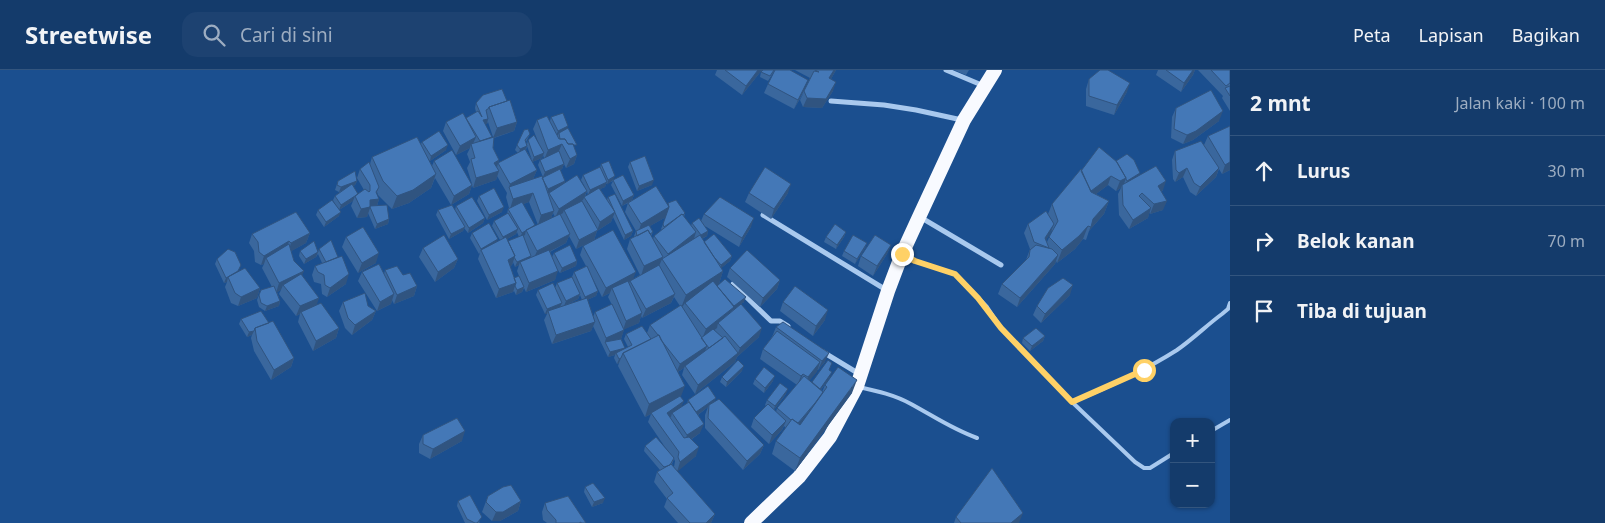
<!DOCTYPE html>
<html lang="id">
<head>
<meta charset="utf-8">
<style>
	body { margin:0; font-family:"Noto Sans",sans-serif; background:#1d4271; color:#f1f3f6 }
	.controls { position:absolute; right:15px; bottom:15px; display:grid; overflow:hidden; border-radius:10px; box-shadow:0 1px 4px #0004 }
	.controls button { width:45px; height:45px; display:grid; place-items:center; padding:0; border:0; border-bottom:1px solid #33557e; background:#143b6b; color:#f1f3f6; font:25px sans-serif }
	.stop { position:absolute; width:15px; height:15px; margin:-11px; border:4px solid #ffd166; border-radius:50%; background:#fff }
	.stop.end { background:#ffd166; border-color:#fff; box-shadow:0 1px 5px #0008 }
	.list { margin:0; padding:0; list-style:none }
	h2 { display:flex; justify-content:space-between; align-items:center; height:65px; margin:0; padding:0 20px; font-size:21px }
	h2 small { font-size:16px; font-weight:400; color:#9dadc1 }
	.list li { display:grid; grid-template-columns:32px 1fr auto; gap:15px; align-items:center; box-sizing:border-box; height:70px; padding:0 20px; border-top:1px solid #33557e }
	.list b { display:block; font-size:19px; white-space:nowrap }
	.list em { font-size:16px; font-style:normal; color:#9dadc1 }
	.icon { flex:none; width:28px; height:28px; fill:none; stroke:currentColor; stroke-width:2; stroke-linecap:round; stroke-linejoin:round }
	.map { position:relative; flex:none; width:1230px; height:453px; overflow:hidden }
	header { display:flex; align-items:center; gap:30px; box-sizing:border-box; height:70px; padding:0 25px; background:#143b6b; border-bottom:1px solid #33557e }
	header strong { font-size:24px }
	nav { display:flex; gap:28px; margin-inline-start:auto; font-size:18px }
	.search { width:350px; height:45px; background:#1d4271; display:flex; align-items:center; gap:12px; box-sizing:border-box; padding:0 18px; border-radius:15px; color:#9dadc1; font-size:19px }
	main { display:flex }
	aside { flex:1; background:#143b6b }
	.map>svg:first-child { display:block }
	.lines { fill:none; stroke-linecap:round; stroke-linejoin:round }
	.service { stroke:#a9c9ee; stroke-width:4 }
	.minor { stroke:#a9c9ee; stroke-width:5 }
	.trunk { stroke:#f8faff; stroke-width:14 }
	.wall { fill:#3a679d; fill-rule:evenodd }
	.shaded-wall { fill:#305480 }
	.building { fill:#4478b7; stroke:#305480 }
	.route { stroke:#ffd166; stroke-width:6 }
</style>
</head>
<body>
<header>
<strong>Streetwise</strong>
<div class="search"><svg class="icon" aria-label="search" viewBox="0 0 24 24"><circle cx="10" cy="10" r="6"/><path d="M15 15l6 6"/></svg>Cari di sini</div>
<nav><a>Peta</a><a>Lapisan</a><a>Bagikan</a></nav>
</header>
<main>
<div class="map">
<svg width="1230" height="453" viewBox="0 0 1230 453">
	<rect width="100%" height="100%" fill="#1b4f8f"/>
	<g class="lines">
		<path class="service" d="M904,185L915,191L955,204L987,237L1001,258L1072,332L1135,392L1144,398H1150L1174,383
			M859,317C877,321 895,325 911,334C935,347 952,359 977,368
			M1072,332C1109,317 1144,301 1177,280C1193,269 1207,255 1222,244L1228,239L1230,233
			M1211,361L1230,350"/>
		<path class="minor" d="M946,0L984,16
			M831,31L884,35L916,40L962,50
			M763,145L888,221
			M920,147L1001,195
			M733,214L771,251H780L788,256
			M823,282L861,305"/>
		<path class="trunk" d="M751,453L799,407L830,367L857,316L888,221L902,184L919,147L964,50L995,0"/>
	</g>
	<path class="wall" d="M717,0H762L742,25L715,5Z
		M775,0L768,11L760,7L761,2Z
		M795,0H836L831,9L833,21L822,38L803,37L800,30L804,22L794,39L764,23L768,14L805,18L810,8Z
		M954,0H969L966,5Z
		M1158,0H1195L1193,5L1181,22L1156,5Z
		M1198,0H1230V41L1222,28L1223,26Z
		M1089,9L1127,22L1114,45L1086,36V19Z
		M483,25L517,52L514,61L494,68L493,78L499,90L497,97L498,93L518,83L515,80L517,75L530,64L526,72L527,74L528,70L539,74L533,59L537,50L550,51L551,47L567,59L577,85L574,94L566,98L564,94L562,99L560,100L565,111V113L585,117L581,110L583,105L600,98L601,94L613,110L634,125L632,130L667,134L685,143L684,147L691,156L692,153L701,151L704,144L751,157L739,177L705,156L708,161L707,166L702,169L704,172L732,186L730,191L721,198L723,201L719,214L717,215L744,232L741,234L759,267L737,287L735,292L695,324L682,305L684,298L678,302L681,328V337L687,334L688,330L715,332L764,375L760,384L743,400L705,358V345L708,337L698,345L700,363L692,369L696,386L677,401L715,444L711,453H678L664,437L667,429L654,412L657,402L660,400L644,381L645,376L669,383L648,352L651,344L645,347L618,296L619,293L617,294L614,288L615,285L608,287L593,256L591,261L552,274L544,250L547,244H545L536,225L538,220L555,218L557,213L572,207L574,202L586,196L580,185L583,176L633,209L640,205L627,179L630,169L634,167V166L636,161L625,142L628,133L632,131L622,136L611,115L613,111L606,114L605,117L600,119L607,130L608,127L633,161L631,166L624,170L613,147L611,152L597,161L594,170L576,179L569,166L566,173L550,182L552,187L554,183L577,191L576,196L560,203L557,199L555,210L526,222L524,218L522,222L516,225L514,221L513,222L496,228L478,189L480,183L479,184L470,168L472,163L497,172L500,170L492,156L494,151L507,144L508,139L509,138L506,127L507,123L497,106L496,110L473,118L472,115L469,124L451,135L435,108L431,118L409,133L392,139L378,125L377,122L376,123L379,129L377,136L389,149L388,154L375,159L368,143L367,147L357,148L351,136L353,131L339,140V146L324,157L316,145L318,140L335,134L333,130L335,126L341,121L339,122L335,120L338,111H357L355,115L353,116L358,124L364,120L357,108L360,99L370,94L372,87L421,74L422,72L446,80L430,91L428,89L432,96L434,91L472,114L467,98L470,92L467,84L470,78L456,85L443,61L446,52L466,49V48L476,42L475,38L476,33ZM488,52L493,67H492L485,54H487ZM527,76L532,90L526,80ZM543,85L544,88L540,90L538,95L543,107L551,103L542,108L533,109L537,100L532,92L542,88ZM587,121L588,125L585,127ZM529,132L538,155L535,156L523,134ZM553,143L555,147L551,148ZM666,147L661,159L662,160L654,166L653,169L651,166L653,162L650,156ZM517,162L519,167L508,171L507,169L516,164ZM513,192L515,197L519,195L517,201L519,206L514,208L510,196L512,195ZM592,207L602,227L610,223L608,227L612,235L595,242L593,247L587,230L596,226L598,221ZM580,225L582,230L568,234L578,229ZM674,227L680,236L650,255L647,263L626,264L624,269L628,277L625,279L621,269L624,259L639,253L641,246L642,248L671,233ZM674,389L675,391L674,397L675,399L672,394Z
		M1176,38L1219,51L1193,70L1183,74L1171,68L1172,47Z
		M1208,66L1230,100L1222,104L1219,99L1216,107L1196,126L1190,122L1183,107L1175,112L1173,109L1172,90L1175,81L1204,75Z
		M1116,91L1140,103L1139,105L1163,120L1161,122L1163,140L1150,144L1149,142L1148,148L1129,159L1119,145L1118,124L1121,118L1116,121L1108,115L1096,124L1109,131L1104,144L1089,161L1086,170L1083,169L1075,179L1057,193L1056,191L1055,194L1017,237L998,224L1002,214L1026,190L1030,179L1024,163L1028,154L1048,144L1052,134L1081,101ZM1052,160V161L1047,172L1046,170Z
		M630,92L652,115L637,121L628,97Z
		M749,123H788L771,149L745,132Z
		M479,126L502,142L487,150L477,131Z
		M456,136L485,148L483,153L468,163L464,158L463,161L449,169L436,145L438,140H455Z
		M846,162L844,167L836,179L824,172L826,167Z
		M310,163L306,173L291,181L294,191L302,206L316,235L339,258L336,268L313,281L298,252L300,244L296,246L279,224L281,220L277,222L280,231L279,236L265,241L259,237L257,230L261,220L272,217L262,198L264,194L261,195L255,192L254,181L249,173L252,164Z
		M346,167L376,193L358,203L342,177Z
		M867,173L865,178L855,194L842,186L844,181Z
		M891,175L887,184L873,206L858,196L861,186Z
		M423,178L458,189L454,198L435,212L419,187Z
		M319,179L346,214L327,227L322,224L321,214L314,212L312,205L315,196L322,193L318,184L316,187L304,194L299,186L300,181L318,182Z
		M217,189L238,202L260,218L257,228L238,236L231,233L225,217L227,212L224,213L215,194Z
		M730,198L780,210L777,219L760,237L727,207Z
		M385,200L403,205L417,216L414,226L394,234L392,230L391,234L377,241L358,211L362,202L384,204Z
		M1070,225L1041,253L1033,245L1037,236Z
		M343,232L368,236L376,241L372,250L352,265L345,258L339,241Z
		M783,232L825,250L813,266L780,241Z
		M241,249L269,253L294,288L291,297L271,310L254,281L251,268L252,265L247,267L239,254Z
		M776,257L825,292L818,300H817L809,311L812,312L829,301L830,307L821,320L822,322L825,315L852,323L795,401L772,384L776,371L786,358L784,356L782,360L769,374L751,357L754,348L766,336L765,335L767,330L786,324L774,340L776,342L777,338L797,315L760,289L763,279L772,267Z
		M1045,266L1043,271L1030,281L1022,273L1023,268Z
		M742,301L726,317L720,312L722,307Z
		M755,309L773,311L764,323L753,314Z
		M423,365L462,371L430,389L419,383V374Z
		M585,417L603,433L592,437L584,422Z
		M488,426L521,431L518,441L500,451H492L482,442Z
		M458,431L480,452L479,453H465L457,436Z
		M545,433L586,453H547L543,450L542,442Z
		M956,447L1019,453H954Z"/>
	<path class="shaded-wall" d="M758,0H762L742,25L746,16Z
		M834,0H836L826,18L829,8Z
		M1193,0H1195L1193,5L1181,22L1184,13Z
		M808,10L805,19L794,39L798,30Z
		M836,12L833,21L822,38L803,37L807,28Z
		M1130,13L1127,22L1114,45L1117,35Z
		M1223,41L1219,51L1193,70L1183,74L1187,65Z
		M488,49L487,54L481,55L483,50Z
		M517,52L514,61L493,68L497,58Z
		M568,56L566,61L559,63L558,65L556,66L558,61Z
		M476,67L472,76L471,74L470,78L456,85L460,76Z
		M562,74L558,83L544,90L548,80Z
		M448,75L446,80L430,91L431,86Z
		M527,76L525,80L519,83L520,79Z
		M544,83L542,88L532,92L534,87Z
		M577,85L574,94L566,98L570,89Z
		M499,90L496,100L494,93Z
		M1230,92V100L1222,104L1225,95Z
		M564,94L562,99L543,107L545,102Z
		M1187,98L1183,107L1175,112L1179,103Z
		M1219,98L1216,107L1196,126L1200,117Z
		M537,100L533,109L509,117L507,123L510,114Z
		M499,101L496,110L473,118L476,108Z
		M1140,103L1139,108L1125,116L1127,111Z
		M436,104L431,118L409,133L392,139L397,126Z
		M615,106L613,110L607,115L608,110Z
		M1111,106L1108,115L1087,131L1090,122Z
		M1126,108L1123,117L1122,115L1121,118L1116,121L1120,111Z
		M654,110L652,115L637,121L639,116Z
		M357,111L355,115L339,122L341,117Z
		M565,111L564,116L546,124L548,119Z
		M1166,111L1163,120L1155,126L1158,116Z
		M607,112L605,117L588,125L590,120Z
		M791,114L788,123L771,149L774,139Z
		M472,115L469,124L451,135L454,126Z
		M379,117L375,126L379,129L376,139L370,138L367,147L357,148L361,139L370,130L376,122Z
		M587,121L583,130L565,142L564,140L563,143L555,148L559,139Z
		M533,123L529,132L510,139L513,129Z
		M634,125L632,130L622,136L623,131Z
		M355,126L353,131L339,140L341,135Z
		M1109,131L1104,144L1089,161L1093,149Z
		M1167,131L1163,140L1150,144L1154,134Z
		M504,137L502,142L487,150L489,145Z
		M669,137L666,147L638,163L641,154Z
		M1151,138L1148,148L1129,159L1133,150Z
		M554,141L550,150L538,155L541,145Z
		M341,142L339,146L324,157L326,152Z
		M615,142L611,152L597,161L594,170L576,179L579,170L597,161L600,152Z
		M485,148L483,153L468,163L469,158Z
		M754,148L751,157L739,177L742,168Z
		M389,149L388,154L375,159L377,154Z
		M1054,154L1050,164L1043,175L1045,168Z
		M535,155L526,160L525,165L520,168L522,163Z
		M1088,156L1083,169L1075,179L1057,193L1062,180Z
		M465,157L463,161L449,169L451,164Z
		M518,159L516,164L502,172L503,167Z
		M633,161L631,166L624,170L625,165Z
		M708,161L707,166L699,170L701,165Z
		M696,162L693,172L665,194L668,184Z
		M846,162L844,167L836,179L837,175Z
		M310,163L306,173L288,183L291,173Z
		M570,164L566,173L533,190L537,181Z
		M498,169L496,174L481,180L479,184L481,179Z
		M289,171L286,181L266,188L264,194L261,195L264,186Z
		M867,173L865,178L855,194L857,189Z
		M891,175L887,184L873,206L877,196Z
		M318,182L316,187L304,194L306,189Z
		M379,183L376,193L358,203L362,193Z
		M1058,185L1055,194L1017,237L1020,228Z
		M515,186L512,195L505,200L508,190Z
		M531,186L529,191L520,192L519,195L515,197L517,192Z
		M732,186L730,191L719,200L721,195Z
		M663,187L659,196L641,206L644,196Z
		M458,189L454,198L435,212L438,202Z
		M577,191L576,196L560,203L562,198Z
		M241,195L236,206L228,207L227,212L224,213L226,208Z
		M304,201L300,211L283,215L281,220L276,223L279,213Z
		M558,201L555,210L526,222L529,213Z
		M723,201L719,214L686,235L685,233L683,236L681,238L686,225Z
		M636,202L632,212L630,211L629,213L613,221L612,218L610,223L602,227L606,218Z
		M349,204L346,214L327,227L330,218Z
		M780,210L777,219L760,237L763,228Z
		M516,213L513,222L496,228L499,219Z
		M1073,215L1070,225L1041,253L1045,244Z
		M417,216L414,226L394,234L397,225Z
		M524,217L522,222L516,225L517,220Z
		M260,218L257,228L238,236L241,227Z
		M598,221L596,226L583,232L585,227Z
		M394,224L391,234L377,241L380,232Z
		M580,224L578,229L564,236L566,231Z
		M675,224L671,233L642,248L646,239Z
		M746,227L744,232L733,240L718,253L717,258L702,269L706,259L733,238L734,236Z
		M319,228L316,237L301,242L300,244L296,246L300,236Z
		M280,231L279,236L265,241L267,236Z
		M562,233L560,237L548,241L547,244H545L547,239Z
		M828,240L825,250L813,266L816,256Z
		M376,241L372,250L352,265L355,255Z
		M642,243L639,253L623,260L626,251Z
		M595,252L591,261L552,274L556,265Z
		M339,258L336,268L313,281L316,271Z
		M762,258L759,267L737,287L735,292L695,324L698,315L738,283L740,278Z
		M624,260L621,269L605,272L606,268Z
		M254,261L252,265L247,267L249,262Z
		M1045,266L1043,271L1030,281L1032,276Z
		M707,276L703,286L685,296L684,298L676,303L680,294Z
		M625,278L623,283H616L615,285L608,287L610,282Z
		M829,283L825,292L818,300L822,291Z
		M294,288L291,297L271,310L274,300Z
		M621,288L619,293L617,294L619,289Z
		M820,292L817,302L805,316L808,307Z
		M744,296L742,301L726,317L727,312Z
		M832,302L830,307L818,324L820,319Z
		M803,304L799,314L797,316L801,306Z
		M775,306L773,311L764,323L765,318Z
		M857,310L852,323L795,401L800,388Z
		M685,316L680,329L651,343V344L645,347L649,334Z
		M788,319L786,324L773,341L775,336Z
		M824,323L794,364L797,355Z
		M716,328L714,333L709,335L708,337L695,347L696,342Z
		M684,331L680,340L672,343L671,347L664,352L667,343Z
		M786,351L782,360L769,374L772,365Z
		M704,354L700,363L683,375L687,365Z
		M465,361L462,371L430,389L433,379Z
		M764,375L760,384L743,400L747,391Z
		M699,377L696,386L677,402L680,392Z
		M605,428L603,433L592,437L594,432Z
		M521,431L518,441L500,451H492L496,442Z
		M1023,443L1019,453H1011Z
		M715,444L711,453H706Z"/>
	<path class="building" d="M725,0H758L746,16Z
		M763,0H774L770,6L761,2Z
		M775,0H790L808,10L798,30L768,14Z
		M815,0H834L829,8L836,12L826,29L807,28L804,21L814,1L819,2Z
		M1100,0H1108L1130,13L1117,35L1089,26V9Z
		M1166,0H1193L1184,13Z
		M1211,0H1230V13L1226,16Z
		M1230,16V26L1225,18Z
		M502,19L507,31L489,37L488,39L486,40L488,49L483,50L492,67L480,71L466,48L478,41L482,47L476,33L483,25Z
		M1211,20L1223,41L1196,61L1187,65L1174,59L1176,38Z
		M510,30L517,52L497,58L489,37Z
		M463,43L476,67L460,76L446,52Z
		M563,43L568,56L558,61L551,47Z
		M547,46L559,69H565L568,74H573L577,85L570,89L562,74L548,80L537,50Z
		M1230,56V92L1225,95L1208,66Z
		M568,58L577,75H574L573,74H568L565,69H560L559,63Z
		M528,59L530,64L525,70L527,76L520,79L517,75L524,60Z
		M439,61L448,75L431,86L422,72Z
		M534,65L544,83L534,87L528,70Z
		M417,67L436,104L413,120L397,126L383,111L372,87Z
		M494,67L493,78L499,90L494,93L499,101L476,108L471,89L475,88L471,74Z
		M1201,71L1219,98L1200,117L1194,113L1187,98L1179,103L1176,100L1175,81Z
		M1099,77L1117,92L1126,108L1120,111L1111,106L1091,121L1081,101Z
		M525,79L537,100L510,114L498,93Z
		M452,80L472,115L454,126L434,91Z
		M559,81L564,94L545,102L540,90Z
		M1127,84L1134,90L1140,103L1127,111L1126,109V108L1116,91Z
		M645,86L654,110L639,116L630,92Z
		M609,91L615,106L608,110L601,94Z
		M369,92L379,117L376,122L379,129L370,130V137L361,139L355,126L365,119L369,122L370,121V115L360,99Z
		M1156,96L1166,111L1158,116L1167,131L1154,134L1142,123L1139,126L1151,138L1133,150L1123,135L1122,115Z
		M600,97L607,112L590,120L583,105Z
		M765,97L791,114L774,139L749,123Z
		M560,99L565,111L548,119L542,108Z
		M1081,99L1091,122L1109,131L1093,149L1091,157L1088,156L1079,166L1062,180L1049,167L1058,151L1052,134Z
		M355,101L357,111L341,117L337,115L338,111Z
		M577,105L587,121L559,139L549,123Z
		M623,105L634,125L623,131L613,110Z
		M542,106L554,141L541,145L533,123L513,129L509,117Z
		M352,114L358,124L341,135L335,126Z
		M656,116L669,137L641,154L628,133Z
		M494,118L504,137L489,145L479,126Z
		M599,118L615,142L600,152L584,127Z
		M615,124L633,161L625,165L608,127Z
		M472,127L485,148L469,158L456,136Z
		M720,127L754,148L742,168L704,144Z
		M332,130L341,142L326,152L318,140Z
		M676,130L685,143L683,145L682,144L664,157L663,154L669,137L668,133Z
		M582,131L598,160L579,170L564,140Z
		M522,132L535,155L522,163L508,139Z
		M387,135L389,149L377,154L370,137V136Z
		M452,135L465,157L451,164L438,140Z
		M1046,141L1054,154L1045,168L1049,178L1034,172L1028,154Z
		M296,142L310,163L291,173L289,171L264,186L259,182L258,172L252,164Z
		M508,143L518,159L503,167L494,151Z
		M560,144L570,164L537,181L526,160Z
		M682,144L696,162L668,184L654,166Z
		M699,148L708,161L701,165L692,153Z
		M489,153L498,169L481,179L472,163Z
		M835,154L846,162L837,175L826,167Z
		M649,155L653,162L650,164L648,160L637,166L636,161Z
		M363,157L379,183L362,193L346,167Z
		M613,160L636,202L606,218L583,176Z
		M648,160L663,187L644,196L630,169Z
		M714,164L732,186L721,195L714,187L704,172Z
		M444,165L458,189L438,202L423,178Z
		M523,165L531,186L517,192L514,187L515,186L508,171Z
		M700,165L723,201L686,225L662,189Z
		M853,165L867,173L857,189L844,181Z
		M875,165L891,175L877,196L861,186Z
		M506,167L515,186L508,190L516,213L499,219L481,180Z
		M331,170L338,187L326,192L319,179Z
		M314,171L318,182L306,189L300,181Z
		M289,174L294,191L304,201L279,213L266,188Z
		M570,175L577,191L562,198L554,183Z
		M1036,175L1052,179L1058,185L1020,228L1002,214L1029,187L1030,180Z
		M228,179L235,182L241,195L238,201L226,208L217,189Z
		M549,180L558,201L529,213L520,192Z
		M747,180L780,210L763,228L730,198Z
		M342,186L349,204L330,218L325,215L324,205L318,202L315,196Z
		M379,194L394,224L380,232L362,202Z
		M659,195L675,224L646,239L630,211Z
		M397,196L403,205L410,203L417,216L397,225L385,200Z
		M587,196L598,221L585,227L574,202Z
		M245,198L260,218L241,227L235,223L228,207Z
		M301,204L319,228L300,236L283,215Z
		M519,206L524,217L517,220L515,216L516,213L514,208Z
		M572,207L580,224L566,231L557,213Z
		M1063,208L1073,215L1045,244L1037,236L1048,218Z
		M725,209L746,227L734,236L717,216Z
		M628,211L642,243L626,251L612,218Z
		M713,211L734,237L706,259L685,233Z
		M553,213L562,233L547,239L538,220Z
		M274,216L280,231L267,236L261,233L259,225L261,220Z
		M795,216L828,240L816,256L783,232Z
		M365,223L368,236L376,241L355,255L348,248L343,232Z
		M587,228L595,252L556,265L548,241Z
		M321,233L339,258L316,271L301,242Z
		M612,234L624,260L606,268L595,242Z
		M741,234L762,258L740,278L718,253Z
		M681,235L707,276L680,294L661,270L659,265H658L650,255Z
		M261,241L269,253L255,258L254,261L249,262L241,249Z
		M273,251L294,288L274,300L257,271L255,258Z
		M783,252L829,283L822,291L776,257Z
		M642,256L651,269L623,283L621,288L619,289L616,283L632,275L626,264Z
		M1036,258L1045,266L1032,276L1023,268Z
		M713,259L723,268L709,278L701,268Z
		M777,261L820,292L808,307L803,304L801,306L763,279Z
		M659,265L685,316L649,334L623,283Z
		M725,266L738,283L698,315L685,296Z
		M621,269L625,278L610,282L605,272Z
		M738,290L744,296L727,312L722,307Z
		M828,290L832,293L829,300L832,302L820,319L812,312Z
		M764,297L775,306L765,318L755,309Z
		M838,297L857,310L800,388L776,371L792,349L800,355L827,317L825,315Z
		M804,306L823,322L815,333L798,353L792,349L791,350L777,338Z
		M780,313L788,319L775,336L767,330Z
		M708,316L716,328L696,342L688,330Z
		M680,326L684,331L667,343L684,368L689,367L699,377L680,392L678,387L679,382L651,343Z
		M719,329L764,375L747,391L708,348L709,335Z
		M689,332L704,354L687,365L672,343Z
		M768,334L786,351L772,365L754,348Z
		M457,348L465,361L433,379L423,374V365Z
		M656,367L674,388L670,395L664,397L645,376Z
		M671,394L715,444L706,453H690L667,428L673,423L657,402Z
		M992,398L1023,443L1011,453H961L956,447Z
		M593,413L605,428L594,432L585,417Z
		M511,415L521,431L503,442H496L486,432L488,426L503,417Z
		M470,425L482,447L477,453H475L467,449L458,431Z
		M568,426L586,453H581V452L579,453H556V450L547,440L545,433Z"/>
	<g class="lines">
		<path class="route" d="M902,184L915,191L955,204L978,228L1001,258L1072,332L1144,300"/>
	</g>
</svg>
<div class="controls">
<button>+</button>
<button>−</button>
</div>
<div class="stop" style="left:1144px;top:300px"></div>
<div class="stop end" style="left:902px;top:184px"></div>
</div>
<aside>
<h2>2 mnt<small>Jalan kaki · 100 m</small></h2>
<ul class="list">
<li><svg class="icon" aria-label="ahead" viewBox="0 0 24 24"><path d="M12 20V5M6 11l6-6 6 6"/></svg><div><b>Lurus</b></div><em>30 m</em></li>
<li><svg class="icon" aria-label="right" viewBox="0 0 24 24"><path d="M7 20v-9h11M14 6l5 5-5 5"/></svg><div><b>Belok kanan</b></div><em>70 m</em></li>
<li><svg class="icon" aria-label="arrive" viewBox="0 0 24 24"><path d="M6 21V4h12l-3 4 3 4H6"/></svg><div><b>Tiba di tujuan</b></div></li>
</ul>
</aside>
</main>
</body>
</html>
